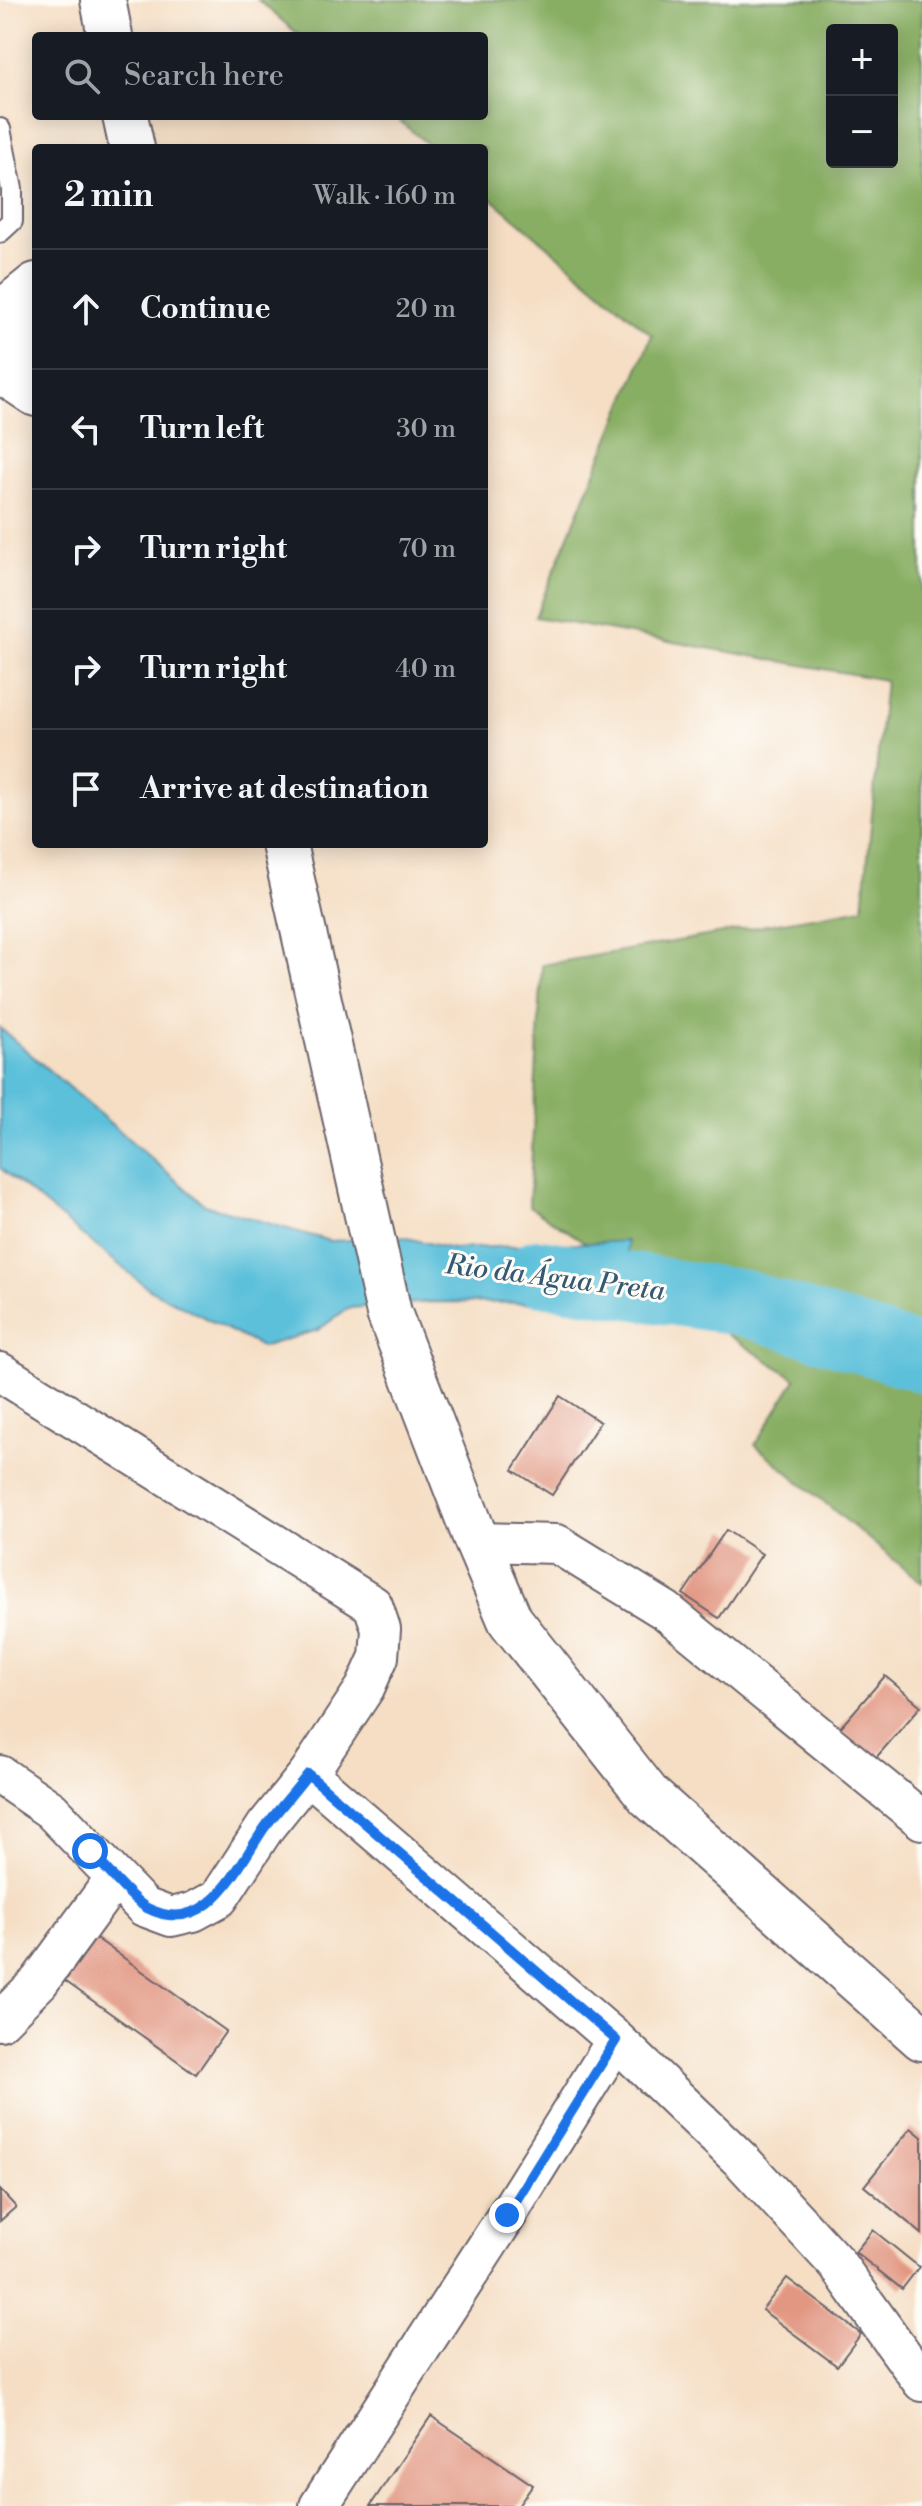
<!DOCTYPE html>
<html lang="en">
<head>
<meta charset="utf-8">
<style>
	body { margin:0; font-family:"Libre Bodoni",serif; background:#20242c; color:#f1f3f6 }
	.controls { position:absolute; right:24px; top:24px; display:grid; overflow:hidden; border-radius:8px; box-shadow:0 4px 20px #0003 }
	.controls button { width:72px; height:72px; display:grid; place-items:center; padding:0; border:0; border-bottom:2px solid #363941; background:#171b24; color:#f1f3f6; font:40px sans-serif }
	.stop { position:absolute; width:24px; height:24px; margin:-18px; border:6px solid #1a73e8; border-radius:50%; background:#fff }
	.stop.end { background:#1a73e8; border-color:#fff; box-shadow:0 2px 8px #0008 }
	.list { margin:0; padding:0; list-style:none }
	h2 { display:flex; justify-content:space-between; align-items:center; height:104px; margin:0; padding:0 32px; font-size:34px }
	h2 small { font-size:26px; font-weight:400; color:#9ea1a6 }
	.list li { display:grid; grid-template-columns:52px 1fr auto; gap:24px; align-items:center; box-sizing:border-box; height:120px; padding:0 32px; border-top:2px solid #363941 }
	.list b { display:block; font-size:30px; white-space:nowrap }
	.list em { font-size:26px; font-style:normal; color:#9ea1a6 }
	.icon { flex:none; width:44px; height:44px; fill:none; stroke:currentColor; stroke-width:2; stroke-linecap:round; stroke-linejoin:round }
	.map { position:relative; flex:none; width:922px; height:2506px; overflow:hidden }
	.search { position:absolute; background:#171b24; box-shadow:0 4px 20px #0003; left:32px; top:32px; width:456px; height:88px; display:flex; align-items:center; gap:20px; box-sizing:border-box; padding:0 28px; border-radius:8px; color:#9ea1a6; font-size:30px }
	.panel { position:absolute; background:#171b24; box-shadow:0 4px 20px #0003; left:32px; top:144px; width:456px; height:704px; border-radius:8px }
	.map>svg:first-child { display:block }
	.forest { fill:#88ae63; stroke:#55684f; stroke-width:2; fill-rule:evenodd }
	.water { fill:#5cc0da; stroke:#3f718a; stroke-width:2 }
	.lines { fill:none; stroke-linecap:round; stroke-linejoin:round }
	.river { stroke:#5cc0da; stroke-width:66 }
	.building { fill:#e29783 }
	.lane-casing { stroke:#6c646b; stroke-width:24 }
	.street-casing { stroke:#6c646b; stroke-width:42 }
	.secondary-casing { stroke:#6c646b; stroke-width:48 }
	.primary-casing { stroke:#6c646b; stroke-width:48 }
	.lane { stroke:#fff; stroke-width:20 }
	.street { stroke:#fff; stroke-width:38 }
	.secondary { stroke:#fff; stroke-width:44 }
	.primary { stroke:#fff; stroke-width:44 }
	.route { stroke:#1a73e8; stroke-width:10 }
	.labels { text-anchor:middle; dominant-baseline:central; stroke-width:6; stroke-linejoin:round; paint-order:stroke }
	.water-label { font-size:28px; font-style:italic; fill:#365973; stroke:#fdfcf7 }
</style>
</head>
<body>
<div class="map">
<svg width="922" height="2506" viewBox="0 0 922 2506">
	<rect width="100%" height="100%" fill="#fdfcf7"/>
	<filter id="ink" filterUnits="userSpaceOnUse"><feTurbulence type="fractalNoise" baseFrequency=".0125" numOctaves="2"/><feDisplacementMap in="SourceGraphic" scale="16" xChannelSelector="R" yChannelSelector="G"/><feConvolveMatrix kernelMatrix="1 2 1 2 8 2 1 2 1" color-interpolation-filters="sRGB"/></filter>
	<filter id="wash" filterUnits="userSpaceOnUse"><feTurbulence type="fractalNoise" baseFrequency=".006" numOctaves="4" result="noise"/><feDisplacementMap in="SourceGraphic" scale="32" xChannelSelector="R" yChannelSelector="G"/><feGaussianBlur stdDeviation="1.8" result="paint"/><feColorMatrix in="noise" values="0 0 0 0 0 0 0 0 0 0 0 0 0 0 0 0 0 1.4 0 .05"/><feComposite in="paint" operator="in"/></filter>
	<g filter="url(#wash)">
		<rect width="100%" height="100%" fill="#f5dec4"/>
		<path class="forest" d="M258,0H922V1583L755,1445L796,1379L529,1206L542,965L863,908L885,680L535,617L652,335L484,192V148H432L394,116H484V36H300ZM832,30H892V162H832Z"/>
		<path class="water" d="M0,1028L205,1205L330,1241L403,1237L452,1249L627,1241V1304L432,1302L348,1308L318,1330L261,1347L149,1289L0,1168Z"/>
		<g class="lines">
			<path class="river" d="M538,1272L743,1303L922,1359"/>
		</g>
		<g id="blocks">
			<path class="building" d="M560,1396L600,1422L552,1495L513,1470Z
				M726,1530L762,1554L719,1618L683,1594Z
				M885,1676L921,1706L874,1760L839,1729Z
				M96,1938L226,2031L196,2074L65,1981Z
				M911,2128L922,2137V2234L864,2186Z
				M0,2190L16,2207L0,2221Z
				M873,2230L919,2267L902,2289L855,2252Z
				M787,2278L861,2334L837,2366L762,2310Z
				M431,2416L533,2485L518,2506H370Z"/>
		</g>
	</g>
	<g filter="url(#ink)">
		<use href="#blocks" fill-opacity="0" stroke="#6c646b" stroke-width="2"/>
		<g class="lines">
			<g class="lane-casing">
				<path id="lane" d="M0,129L12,189V221L0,232"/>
			</g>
			<g class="street-casing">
				<path id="street" d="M0,1372L373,1605L381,1629L379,1657L365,1688L308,1774L266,1826L219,1898L193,1912L171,1917L144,1907L51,1810L0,1775
					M477,1542L557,1544L666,1611L922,1820
					M308,1774L616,2040L743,2162L837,2264L922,2382
					M0,2021L39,1982L115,1878
					M319,2506L507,2215L616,2040"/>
			</g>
			<g class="secondary-casing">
				<path id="secondary" d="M0,324L36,323
					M0,353L36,356"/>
			</g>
			<g class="primary-casing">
				<path id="primary" d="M103,0L110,36
					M125,116L132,148
					M0,314L36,285
					M0,370L36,394
					M284,844L389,1313L477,1542L510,1620L649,1796L922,2038"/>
			</g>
			<use href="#lane" class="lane"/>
			<use href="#street" class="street"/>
			<use href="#secondary" class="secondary"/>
			<use href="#primary" class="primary"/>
		</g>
	</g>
	<g class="lines" filter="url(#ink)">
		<path class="route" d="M90,1851C104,1865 130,1899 147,1908C208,1939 237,1867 265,1827C279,1809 294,1792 308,1774L616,2040L507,2215"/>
	</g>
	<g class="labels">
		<g class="water-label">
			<text transform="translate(555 1278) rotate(7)">Rio da Água Preta</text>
		</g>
	</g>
</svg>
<div class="controls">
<button>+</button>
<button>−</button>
</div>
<div class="stop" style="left:90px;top:1851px"></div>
<div class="stop end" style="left:507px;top:2215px"></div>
<div class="search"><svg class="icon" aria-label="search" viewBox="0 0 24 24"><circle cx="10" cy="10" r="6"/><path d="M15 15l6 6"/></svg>Search here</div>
<section class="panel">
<h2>2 min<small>Walk · 160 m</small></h2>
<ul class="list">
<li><svg class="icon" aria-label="ahead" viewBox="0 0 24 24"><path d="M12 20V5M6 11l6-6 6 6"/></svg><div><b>Continue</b></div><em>20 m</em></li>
<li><svg class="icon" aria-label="left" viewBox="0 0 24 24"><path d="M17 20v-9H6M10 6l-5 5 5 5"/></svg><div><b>Turn left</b></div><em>30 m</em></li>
<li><svg class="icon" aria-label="right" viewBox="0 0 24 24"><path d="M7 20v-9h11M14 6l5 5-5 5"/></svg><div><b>Turn right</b></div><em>70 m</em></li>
<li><svg class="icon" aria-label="right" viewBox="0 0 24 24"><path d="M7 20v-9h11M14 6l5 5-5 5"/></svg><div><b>Turn right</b></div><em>40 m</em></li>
<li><svg class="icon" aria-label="arrive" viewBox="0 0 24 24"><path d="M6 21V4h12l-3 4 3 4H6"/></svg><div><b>Arrive at destination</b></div></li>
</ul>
</section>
</div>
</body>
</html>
